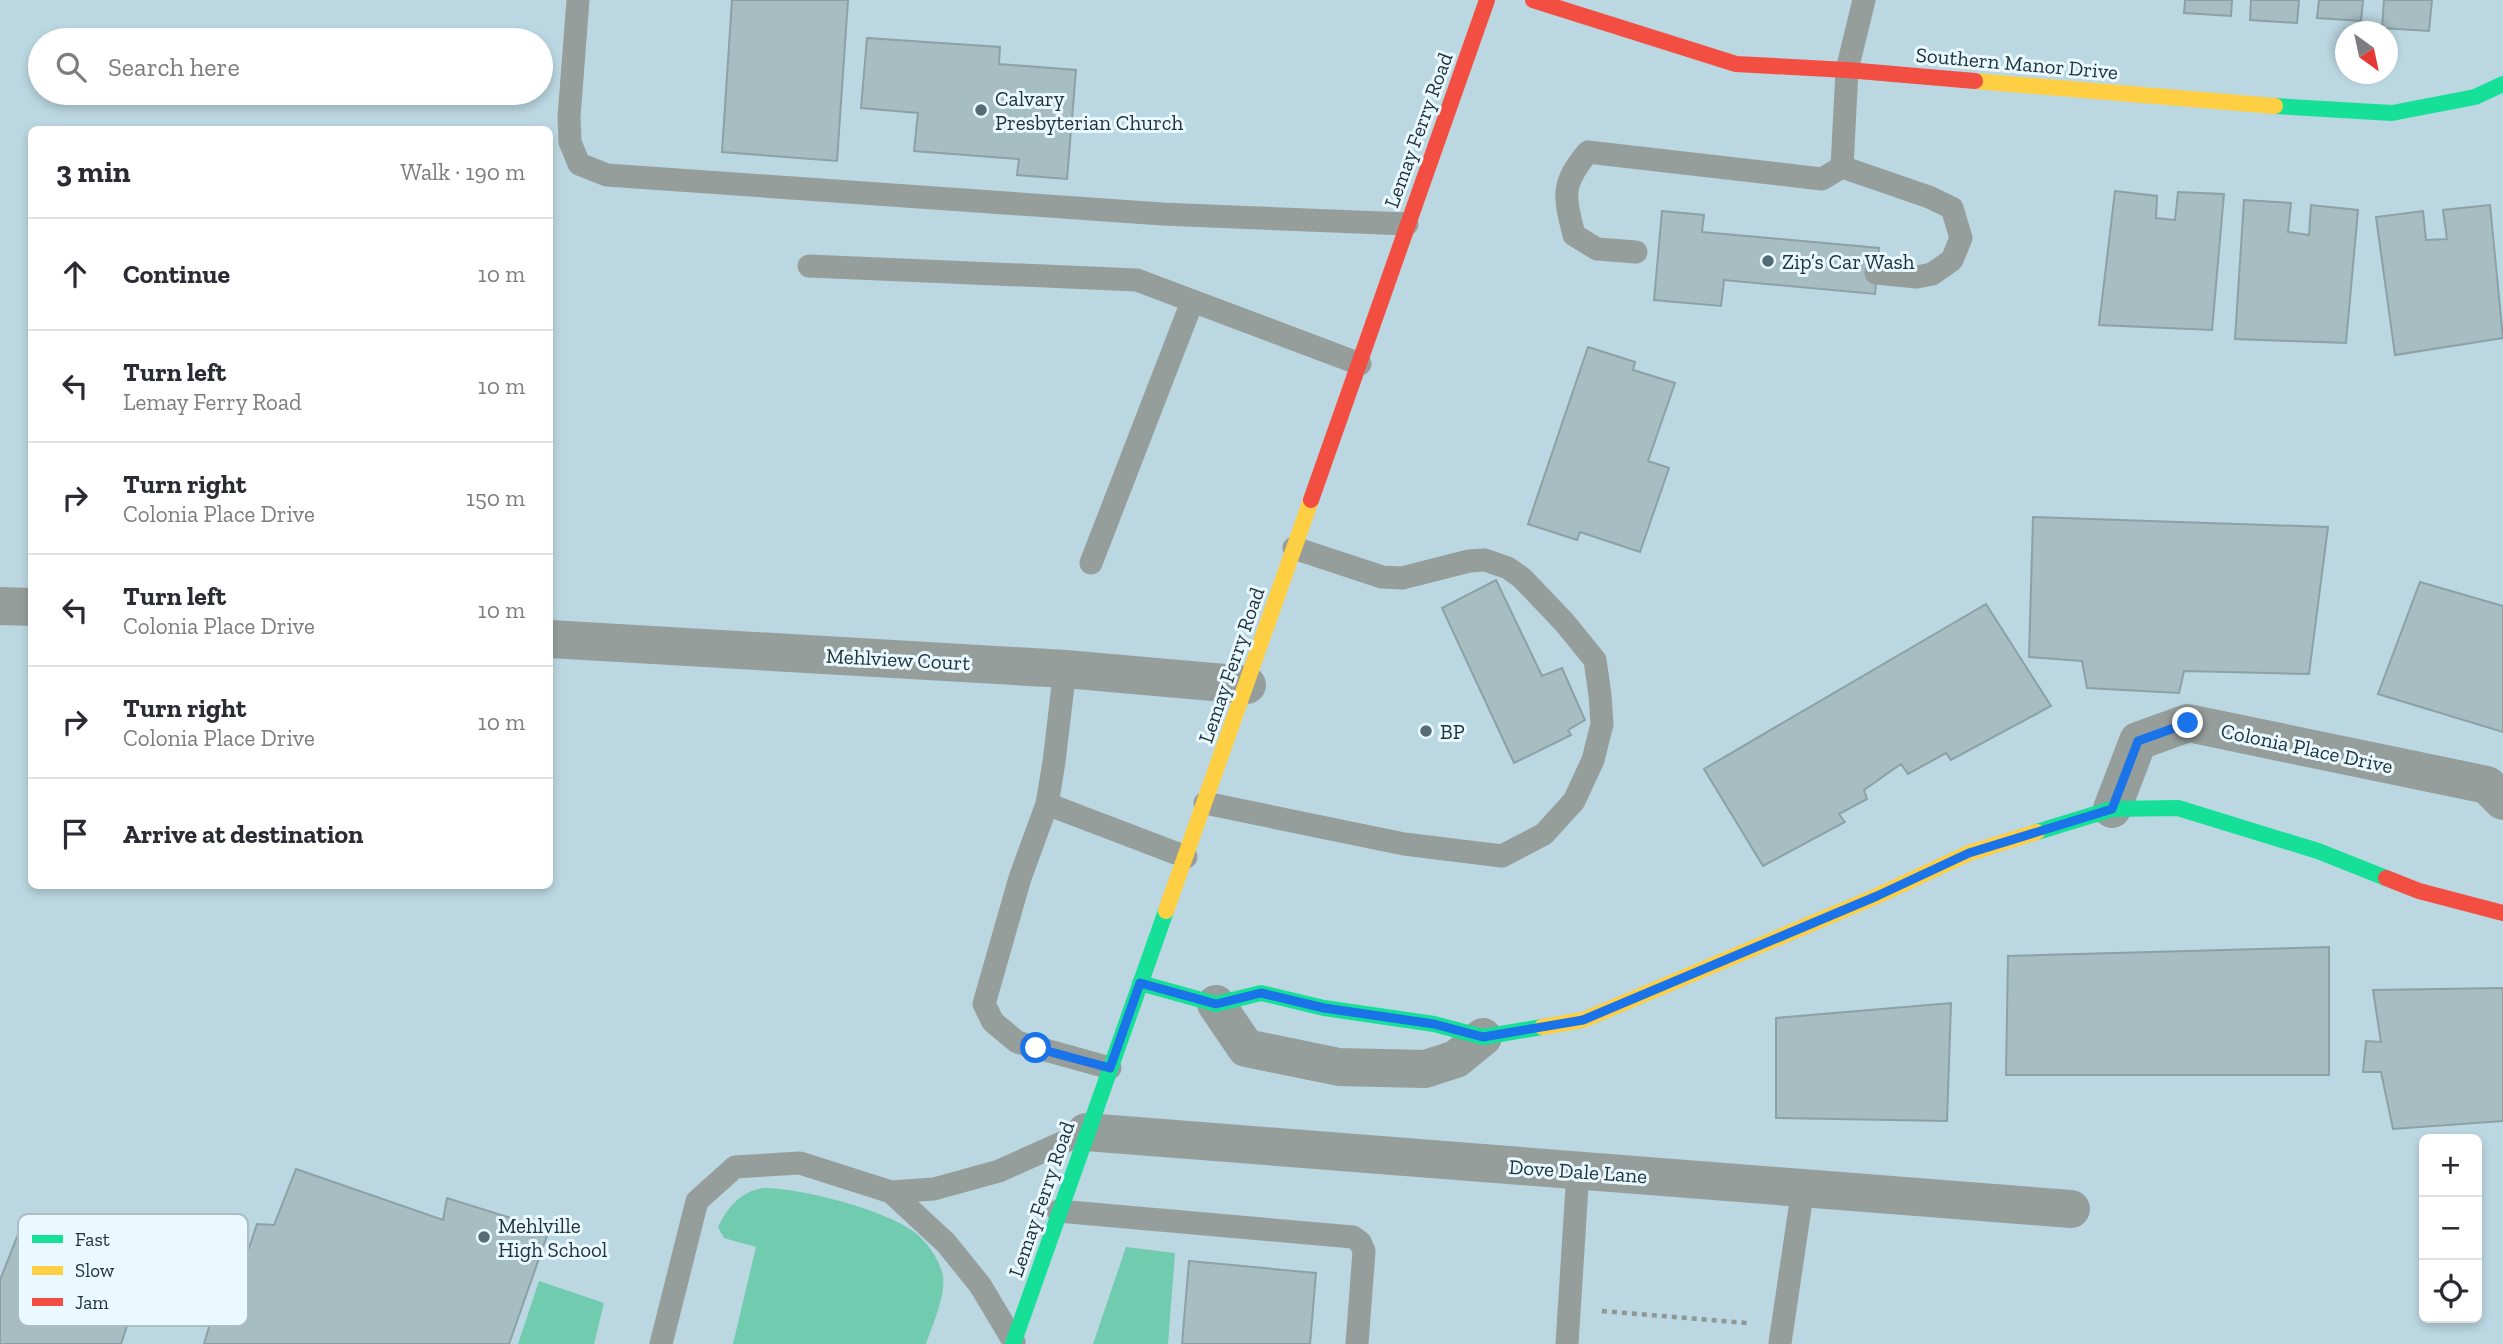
<!DOCTYPE html>
<html lang="en">
<head>
<meta charset="utf-8">
<style>
	body { margin:0; font-family:"Zilla Slab",serif; background:#f2f2f3; color:#2b2b33 }
	.controls { position:absolute; right:21px; bottom:21px; display:grid; overflow:hidden; border-radius:10px; box-shadow:0 4px 10px #0003 }
	.controls button { width:63px; height:63px; display:grid; place-items:center; padding:0; border:0; border-bottom:2px solid #e1e1e2; background:#fff; color:#2b2b33; font:35px sans-serif }
	.compass { position:absolute; left:2335px; top:21px; width:63px; height:63px; border-radius:50%; background:#fff; box-shadow:0 4px 10px #0003; rotate:147deg }
	.stop { position:absolute; width:21px; height:21px; margin:-16px; border:5px solid #1a73e8; border-radius:50%; background:#fff }
	.stop.end { background:#1a73e8; border-color:#fff; box-shadow:0 2px 7px #0008 }
	.list { margin:0; padding:0; list-style:none }
	h2 { display:flex; justify-content:space-between; align-items:center; height:91px; margin:0; padding:0 28px; font-size:30px }
	h2 small { font-size:23px; font-weight:400; color:#7c7c81 }
	.list li { display:grid; grid-template-columns:46px 1fr auto; gap:21px; align-items:center; box-sizing:border-box; height:112px; padding:0 28px; border-top:2px solid #e1e1e2 }
	.list b { display:block; font-size:26px; white-space:nowrap }
	.list p { margin:0; font-size:23px; white-space:nowrap; color:#7c7c81 }
	.list em { font-size:23px; font-style:normal; color:#7c7c81 }
	.icon { flex:none; width:38px; height:38px; fill:none; stroke:currentColor; stroke-width:2; stroke-linecap:round; stroke-linejoin:round }
	.map { position:relative; flex:none; width:2503px; height:1344px; overflow:hidden }
	.search { position:absolute; background:#fff; box-shadow:0 4px 10px #0003; left:28px; top:28px; width:525px; height:77px; display:flex; align-items:center; gap:18px; box-sizing:border-box; padding:0 24px; border-radius:38px; color:#7c7c81; font-size:26px }
	.panel { position:absolute; background:#fff; box-shadow:0 4px 10px #0003; left:28px; top:126px; width:525px; height:763px; border-radius:10px }
	.map>svg:first-child { display:block }
	.green { fill:#71cbaf }
	.building { fill:#a6bdc2; stroke:#8ba1a6; stroke-width:2 }
	.lines { fill:none; stroke-linecap:round; stroke-linejoin:round }
	.path { stroke:#8f9797; stroke-width:4.5; stroke-dasharray:5 5; stroke-linecap:butt }
	.lane { stroke:#969e9c; stroke-width:23 }
	.street { stroke:#969e9c; stroke-width:38 }
	.fast { stroke:#16e098; stroke-width:16 }
	.slow { stroke:#ffcf43; stroke-width:16 }
	.jam { stroke:#f24e42; stroke-width:16 }
	.route { stroke:#1a73e8; stroke-width:9 }
	.poi-dot { fill:#556c74; stroke:#eaf9ff; stroke-width:2.5 }
	.labels { text-anchor:middle; dominant-baseline:central; stroke-width:6; stroke-linejoin:round; paint-order:stroke }
	.street-label { font-size:21px; fill:#1e3239; stroke:#eaf9ff }
	.poi-label { font-size:21px; fill:#1e3239; stroke:#eaf9ff; text-anchor:start }
	.key { fill:#eaf9ff; stroke:#adbdc4; stroke-width:2 }
	.key-label { font-size:19px; fill:#1e3239 }
</style>
</head>
<body>
<div class="map">
<svg width="2503" height="1344" viewBox="0 0 2503 1344">
	<rect width="100%" height="100%" fill="#bbd7e1"/>
	<path class="green" d="M763,1188C801,1188 882,1209 913,1231C926,1240 940,1260 943,1276C946,1294 932,1327 926,1344H733L756,1247L724,1238L718,1227C728,1207 740,1192 763,1188Z
		M1126,1247L1175,1253L1168,1344H1093Z
		M539,1281L604,1303L594,1344H518Z"/>
	<path class="building" d="M732,0H848L837,161L722,152Z
		M2185,0H2232L2231,16L2184,13Z
		M2251,0H2299L2297,23L2250,20Z
		M2319,0H2363L2361,21L2317,18Z
		M2384,0H2432L2429,31L2382,28Z
		M867,38L1000,47L999,64L1076,70L1067,179L1017,175L1019,159L914,151L918,113L861,108Z
		M2115,191L2157,196L2156,218L2175,220L2178,192L2224,194L2212,330L2099,325Z
		M2244,200L2291,203L2288,232L2309,235L2311,205L2358,210L2346,343L2235,339Z
		M2490,205L2503,338L2395,355L2376,217L2423,211L2426,240L2447,239L2443,210Z
		M1662,211L1704,215L1702,232L1879,248L1875,294L1724,280L1721,306L1654,300Z
		M1588,347L1635,362L1633,370L1675,383L1648,461L1669,468L1640,552L1580,532L1577,540L1528,524Z
		M2033,517L2328,527L2309,674L2184,671L2179,693L2087,688L2082,661L2029,657Z
		M1496,580L1542,676L1562,668L1585,720L1568,730L1571,735L1514,763L1442,608Z
		M2420,582L2503,606V732L2378,694Z
		M1986,604L2051,706L1951,760L1946,753L1908,774L1901,764L1864,790L1867,799L1839,814L1845,822L1763,866L1704,769Z
		M2329,947V1075H2006L2008,956Z
		M2503,988V1121L2393,1129L2381,1072H2363L2366,1041L2381,1042L2373,990Z
		M1951,1003L1947,1121L1776,1118V1018Z
		M296,1169L443,1220L447,1198L549,1230L509,1344H204L224,1277L245,1260L257,1224L274,1225Z
		M19,1232L144,1275L121,1344H0V1280Z
		M1189,1261L1316,1273L1310,1344H1182Z"/>
	<g class="lines">
		<path class="path" d="M1602,1311L1747,1323"/>
		<path class="lane" d="M578,0L569,117L570,142L579,164L607,175L1162,214L1407,224
			M1842,167L1929,197L1952,208L1961,238L1952,260L1932,274L1917,277L1876,273
			M1636,252L1597,249L1574,235C1564,195 1561,184 1588,152L1822,179L1842,167L1847,70L1864,0
			M809,266L1137,280L1360,364
			M1091,563L1192,302
			M1065,669L1054,762L1047,804L1186,857
			M1205,803L1404,844L1502,856L1544,834L1574,801L1593,760L1602,724L1600,695L1595,660L1564,622L1522,578L1508,568L1485,560L1469,561L1402,578L1382,577L1294,548
			M1047,804L1020,878L984,1004L993,1022L1017,1042L1110,1068
			M891,1192L946,1243L980,1285L1014,1342
			M1058,1211L1353,1237L1360,1242L1364,1251L1357,1344
			M1780,1343L1803,1188
			M661,1344L697,1201L735,1167L800,1163L891,1192L934,1189L999,1171L1086,1132
			M1567,1344L1578,1171"/>
		<path class="street" d="M0,606L32,607
			M550,639L1065,669L1247,685
			M2112,809L2138,741L2188,723L2487,785L2503,801
			M1216,1004L1246,1048L1339,1067L1425,1069L1456,1059L1483,1037
			M1086,1132L2071,1209"/>
		<path class="fast" d="M2275,106L2392,113L2475,97L2503,84
			M2037,832L2112,809L2178,808L2318,851L2386,878
			M1140,983L1216,1004L1261,993L1324,1008L1434,1024L1483,1037L1542,1027
			M1013,1344L1166,911"/>
		<path class="slow" d="M1975,81L2275,106
			M1166,911L1311,500
			M1542,1027L1583,1020L1877,896L1969,853L2037,832"/>
		<path class="jam" d="M1533,0L1736,64L1847,70L1975,81
			M1311,500L1487,0
			M2386,878L2419,891L2503,913"/>
	</g>
	<g class="lines">
		<path class="route" d="M1036,1048L1110,1068L1140,983L1216,1004L1261,993L1324,1008L1434,1024L1483,1037L1583,1020L1877,896L1969,853L2112,809L2138,741L2188,723"/>
	</g>
	<g class="poi-dot">
		<circle cx="981" cy="110" r="7"/>
		<circle cx="1768" cy="261" r="7"/>
		<circle cx="1426" cy="731" r="7"/>
		<circle cx="484" cy="1237" r="7"/>
	</g>
	<g class="labels">
		<g class="street-label">
			<text transform="translate(2017 63) rotate(5)">Southern Manor Drive</text>
			<text transform="translate(1418 130) rotate(-70)">Lemay Ferry Road</text>
			<text transform="translate(898 659) rotate(3)">Mehlview Court</text>
			<text transform="translate(1231 665) rotate(-71)">Lemay Ferry Road</text>
			<text transform="translate(2307 748) rotate(12)">Colonia Place Drive</text>
			<text transform="translate(1578 1171) rotate(4)">Dove Dale Lane</text>
			<text transform="translate(1041 1199) rotate(-71)">Lemay Ferry Road</text>
		</g>
		<g class="poi-label">
			<text x="995" y="98">Calvary<tspan x="995" dy="24">Presbyterian Church</tspan></text>
			<text x="1782" y="261">Zip’s Car Wash</text>
			<text x="1440" y="731">BP</text>
			<text x="498" y="1225">Mehlville<tspan x="498" dy="24">High School</tspan></text>
		</g>
	</g>
	<rect x="18" y="1214" width="230" height="112" rx="10" class="key"/>
	<rect x="32" y="1235" width="31" height="8" fill="#16e098"/>
	<rect x="32" y="1266" width="31" height="9" fill="#ffcf43"/>
	<rect x="32" y="1298" width="31" height="8" fill="#f24e42"/>
	<g class="key-label">
		<text x="75" y="1246">Fast</text>
		<text x="75" y="1277">Slow</text>
		<text x="75" y="1309">Jam</text>
	</g>
</svg>
<div class="controls">
<button>+</button>
<button>−</button>
<button><svg class="icon" aria-label="locate" viewBox="0 0 24 24"><circle cx="12" cy="12" r="6"/><path d="M12 2v4M12 18v4M2 12h4M18 12h4"/></svg></button>
</div>
<svg class="compass" viewBox="-18 -18 36 36"><path d="M0-13l5 13h-10z" fill="#e53935"/><path d="M0 13l5-13h-10z" fill="#7c7c81"/></svg>
<div class="stop" style="left:1036px;top:1048px"></div>
<div class="stop end" style="left:2188px;top:723px"></div>
<div class="search"><svg class="icon" aria-label="search" viewBox="0 0 24 24"><circle cx="10" cy="10" r="6"/><path d="M15 15l6 6"/></svg>Search here</div>
<section class="panel">
<h2>3 min<small>Walk · 190 m</small></h2>
<ul class="list">
<li><svg class="icon" aria-label="ahead" viewBox="0 0 24 24"><path d="M12 20V5M6 11l6-6 6 6"/></svg><div><b>Continue</b></div><em>10 m</em></li>
<li><svg class="icon" aria-label="left" viewBox="0 0 24 24"><path d="M17 20v-9H6M10 6l-5 5 5 5"/></svg><div><b>Turn left</b><p>Lemay Ferry Road</p></div><em>10 m</em></li>
<li><svg class="icon" aria-label="right" viewBox="0 0 24 24"><path d="M7 20v-9h11M14 6l5 5-5 5"/></svg><div><b>Turn right</b><p>Colonia Place Drive</p></div><em>150 m</em></li>
<li><svg class="icon" aria-label="left" viewBox="0 0 24 24"><path d="M17 20v-9H6M10 6l-5 5 5 5"/></svg><div><b>Turn left</b><p>Colonia Place Drive</p></div><em>10 m</em></li>
<li><svg class="icon" aria-label="right" viewBox="0 0 24 24"><path d="M7 20v-9h11M14 6l5 5-5 5"/></svg><div><b>Turn right</b><p>Colonia Place Drive</p></div><em>10 m</em></li>
<li><svg class="icon" aria-label="arrive" viewBox="0 0 24 24"><path d="M6 21V4h12l-3 4 3 4H6"/></svg><div><b>Arrive at destination</b></div></li>
</ul>
</section>
</div>
</body>
</html>
